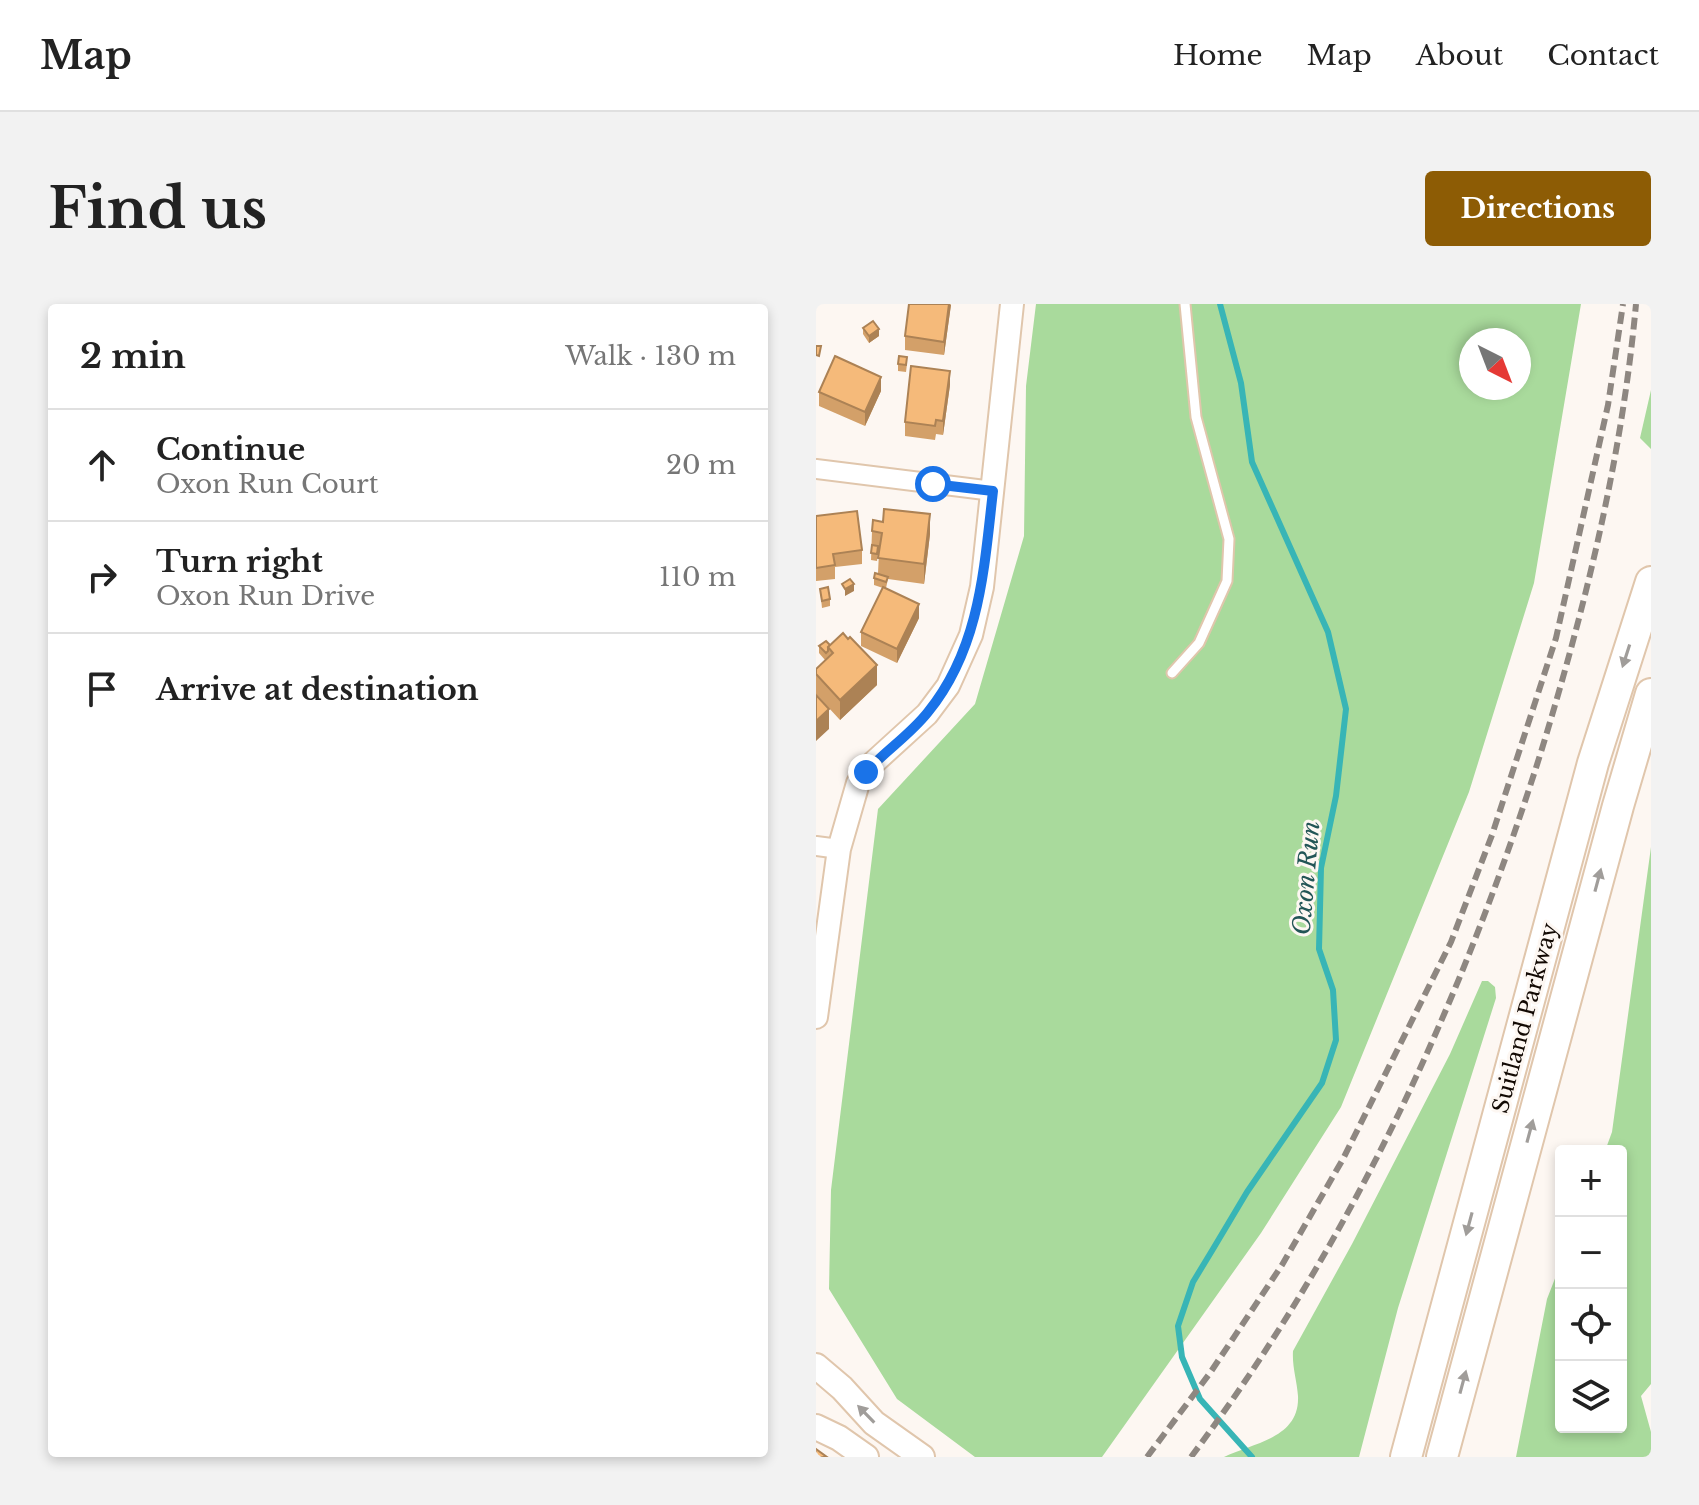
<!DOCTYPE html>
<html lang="en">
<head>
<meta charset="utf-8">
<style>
	body { margin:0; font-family:"Libre Baskerville",serif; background:#f2f2f2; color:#222 }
	.controls { position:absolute; right:24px; bottom:24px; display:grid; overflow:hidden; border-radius:8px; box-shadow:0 4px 12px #0003 }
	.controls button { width:72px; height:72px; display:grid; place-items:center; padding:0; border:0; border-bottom:2px solid #e0e0e0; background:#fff; color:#222; font:40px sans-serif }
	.compass { position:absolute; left:643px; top:24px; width:72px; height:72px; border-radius:50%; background:#fff; box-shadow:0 4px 12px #0003; rotate:138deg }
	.stop { position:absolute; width:24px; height:24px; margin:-18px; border:6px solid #1a73e8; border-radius:50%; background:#fff }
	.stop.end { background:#1a73e8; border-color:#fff; box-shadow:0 2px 8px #0008 }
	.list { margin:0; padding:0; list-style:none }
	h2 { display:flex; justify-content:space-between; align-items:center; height:104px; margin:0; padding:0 32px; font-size:34px }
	h2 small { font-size:26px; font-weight:400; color:#767676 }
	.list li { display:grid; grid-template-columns:52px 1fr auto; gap:24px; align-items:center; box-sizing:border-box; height:112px; padding:0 32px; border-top:2px solid #e0e0e0 }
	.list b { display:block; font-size:30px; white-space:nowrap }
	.list p { margin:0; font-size:26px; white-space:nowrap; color:#767676 }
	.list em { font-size:26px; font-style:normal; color:#767676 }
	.icon { flex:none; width:44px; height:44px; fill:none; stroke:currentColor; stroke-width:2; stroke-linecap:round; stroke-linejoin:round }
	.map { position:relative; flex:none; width:835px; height:1153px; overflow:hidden; border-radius:8px }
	header { display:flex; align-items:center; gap:48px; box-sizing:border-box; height:112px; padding:0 40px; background:#fff; border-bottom:2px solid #e0e0e0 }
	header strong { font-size:38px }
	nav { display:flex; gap:44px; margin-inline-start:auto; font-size:28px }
	.intro { display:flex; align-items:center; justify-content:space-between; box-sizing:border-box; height:192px; padding:0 48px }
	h1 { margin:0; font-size:56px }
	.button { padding:20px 36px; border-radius:8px; background:#8d5c05; color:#fff; font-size:28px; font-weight:700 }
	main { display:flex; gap:48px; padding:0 48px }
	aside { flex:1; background:#fff; border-radius:8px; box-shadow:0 4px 12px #0003 }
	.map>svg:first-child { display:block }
	.green { fill:#a9da9c; fill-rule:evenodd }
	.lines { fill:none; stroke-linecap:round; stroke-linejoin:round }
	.stream { stroke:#38b5b6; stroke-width:6 }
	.service-casing { stroke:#e0c6ac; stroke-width:13 }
	.minor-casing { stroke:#e0c6ac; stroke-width:22 }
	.tertiary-casing { stroke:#e0c6ac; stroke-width:26 }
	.secondary-casing { stroke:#e0c6ac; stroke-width:28 }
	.trunk-casing { stroke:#e0c6ac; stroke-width:34 }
	.service { stroke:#fff; stroke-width:9 }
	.minor { stroke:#fff; stroke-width:18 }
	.tertiary { stroke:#fff; stroke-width:22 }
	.secondary { stroke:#fff; stroke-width:24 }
	.trunk { stroke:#fff; stroke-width:30 }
	.rail { stroke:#8e8781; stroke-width:6; stroke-dasharray:12 6; stroke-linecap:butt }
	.wall { fill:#d3a069 }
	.shaded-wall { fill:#ac8255 }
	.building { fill:#f5ba7a; stroke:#ac8255; stroke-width:2 }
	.oneway { fill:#a09d9a }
	.route { stroke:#1a73e8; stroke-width:10 }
	.labels { text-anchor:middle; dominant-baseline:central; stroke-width:6; stroke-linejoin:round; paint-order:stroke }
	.street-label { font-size:22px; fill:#120903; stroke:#fdf7f2 }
	.water-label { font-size:24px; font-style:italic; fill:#225556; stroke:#fdf7f2 }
</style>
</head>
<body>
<header>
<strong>Map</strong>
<nav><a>Home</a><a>Map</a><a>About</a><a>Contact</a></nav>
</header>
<div class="intro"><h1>Find us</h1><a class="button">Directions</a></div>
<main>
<aside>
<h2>2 min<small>Walk · 130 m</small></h2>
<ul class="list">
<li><svg class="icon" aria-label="ahead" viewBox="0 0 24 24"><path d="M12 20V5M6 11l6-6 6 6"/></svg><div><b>Continue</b><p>Oxon Run Court</p></div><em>20 m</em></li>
<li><svg class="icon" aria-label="right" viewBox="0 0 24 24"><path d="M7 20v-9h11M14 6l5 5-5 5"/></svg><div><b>Turn right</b><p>Oxon Run Drive</p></div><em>110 m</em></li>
<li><svg class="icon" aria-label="arrive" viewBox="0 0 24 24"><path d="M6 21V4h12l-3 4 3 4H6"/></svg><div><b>Arrive at destination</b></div></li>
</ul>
</aside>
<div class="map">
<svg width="835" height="1153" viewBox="0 0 835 1153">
	<rect width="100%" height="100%" fill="#fdf7f2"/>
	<path class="green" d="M220,0H765L718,279L653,488L525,803L445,929L286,1153H159L81,1095L13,985L15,886L62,505L159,400L208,232L210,82ZM655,36H703V84H655Z
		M835,86V145L824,134Z
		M835,543V1080L825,1092L835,1128V1153H700L731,995L745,959V1123H805V847H789L796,828Z
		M666,677H672L679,683L680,694L582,1004L543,1153H408C436,1139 484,1135 482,1092C481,1077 476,1063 477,1047L536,940L634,750Z"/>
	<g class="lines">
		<path class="stream" d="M404,0L425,79L436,158L512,328L530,405L520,492L505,564L503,645L517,686L520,736L506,779L431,888L397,945L377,978L362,1022L366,1053L384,1095L436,1153"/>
		<g class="service-casing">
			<path id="service" d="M356,369L383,339L411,277L413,235L380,113L369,0"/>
		</g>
		<g class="minor-casing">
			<path id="minor" d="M0,165L177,187
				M0,542L23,545"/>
		</g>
		<g class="tertiary-casing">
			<path id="tertiary" d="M0,713L23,545L42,479L55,461L111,410L132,382L155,331L166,283L196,0"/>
		</g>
		<g class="secondary-casing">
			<path id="secondary" d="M0,1062L26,1084L58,1119L106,1153
				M0,1123L23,1134L50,1153"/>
		</g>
		<g class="trunk-casing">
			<path id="trunk" d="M590,1153L777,459L835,278
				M626,1153L802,502L835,390"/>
		</g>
		<use href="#service" class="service"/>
		<use href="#minor" class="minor"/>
		<use href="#tertiary" class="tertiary"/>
		<use href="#secondary" class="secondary"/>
		<use href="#trunk" class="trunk"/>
		<path class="rail" d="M331,1153L394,1069L466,961L527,855L635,638L676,531L740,334L792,101L807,0
			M375,1153C534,941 646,699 725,448C770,301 806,153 820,0"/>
	</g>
	<path class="wall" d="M135,0L128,51L89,46V32Z
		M47,24L63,32L53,39L47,30Z
		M82,60H91L90,68L82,67Z
		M134,81L127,131L120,130L119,136L89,132V118Z
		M65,87L49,122L3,102V88Z
		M0,212L46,246V260L19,263V275L0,277Z
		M56,227L114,230L108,280L72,275L70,284L103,314L81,359L45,342V328L67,284L58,281V274L62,269L63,248H62L61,257L55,256Z
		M4,285L14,295V302L6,304Z
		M14,341L61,381L24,416L0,390V365L9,356L3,349V342Z"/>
	<path class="shaded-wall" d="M133,0L135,1L128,51V38Z
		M63,25V32L53,39V32Z
		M134,67V81L127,131V117Z
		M65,73V87L49,122V108Z
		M114,210V230L108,280V260Z
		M38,280V287L29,292V285Z
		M103,300V314L81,359V345Z
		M61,361V381L24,416V396Z
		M13,405V425L0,437V417Z"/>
	<path class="building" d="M93,0H133L128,38L89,32Z
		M57,17L63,25L53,32L47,24Z
		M0,42H5L3,52L0,51Z
		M19,52L65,73L49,108L3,88Z
		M83,52L91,53L90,61L82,60Z
		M95,62L134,67L127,117L120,116L119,122L89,118Z
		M68,205L114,210L108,260L62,254L66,229L56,227L57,216L67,218Z
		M41,207L46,246L17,250L19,261L0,264V212Z
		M56,241L62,242L61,250L55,249Z
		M59,269L72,273L70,278L58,274Z
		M34,275L38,280L29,285L26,280Z
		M12,283L14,295L6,297L4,285Z
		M67,283L103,300L81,345L45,328Z
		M27,329L32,335L34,333L61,361L24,396L0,370V365L17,349L12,343Z
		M10,337L14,341L12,343V347L10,349L3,342Z
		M0,391L13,405L0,417Z
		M0,1145L11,1153H0Z"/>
	<defs><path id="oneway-solid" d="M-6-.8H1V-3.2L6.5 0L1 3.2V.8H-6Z" transform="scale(2)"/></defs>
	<g class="oneway">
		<use href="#oneway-solid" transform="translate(810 352) rotate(108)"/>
		<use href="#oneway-solid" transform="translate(782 576) rotate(-75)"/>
		<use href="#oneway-solid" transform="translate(714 827) rotate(-75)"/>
		<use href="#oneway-solid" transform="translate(653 920) rotate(105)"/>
		<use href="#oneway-solid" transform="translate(647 1078) rotate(-75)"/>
		<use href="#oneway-solid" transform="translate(50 1110) rotate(-134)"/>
	</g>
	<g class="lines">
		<path class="route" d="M50,468C69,447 94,431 112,408C164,344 168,265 177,187L117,180"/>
	</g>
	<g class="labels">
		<g class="street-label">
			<text transform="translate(709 714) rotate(-75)">Suitland Parkway</text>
		</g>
		<g class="water-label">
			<text transform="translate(490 574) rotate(-85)">Oxon Run</text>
		</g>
	</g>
</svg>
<div class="controls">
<button>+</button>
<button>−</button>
<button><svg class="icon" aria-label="locate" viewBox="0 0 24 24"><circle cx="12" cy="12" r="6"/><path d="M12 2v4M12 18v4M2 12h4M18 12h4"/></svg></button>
<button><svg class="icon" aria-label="layers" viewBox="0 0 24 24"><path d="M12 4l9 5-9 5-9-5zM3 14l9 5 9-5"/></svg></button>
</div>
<svg class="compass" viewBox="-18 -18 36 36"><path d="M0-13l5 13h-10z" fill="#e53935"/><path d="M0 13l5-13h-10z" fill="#767676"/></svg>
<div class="stop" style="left:117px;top:180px"></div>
<div class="stop end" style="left:50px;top:468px"></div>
</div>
</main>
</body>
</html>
